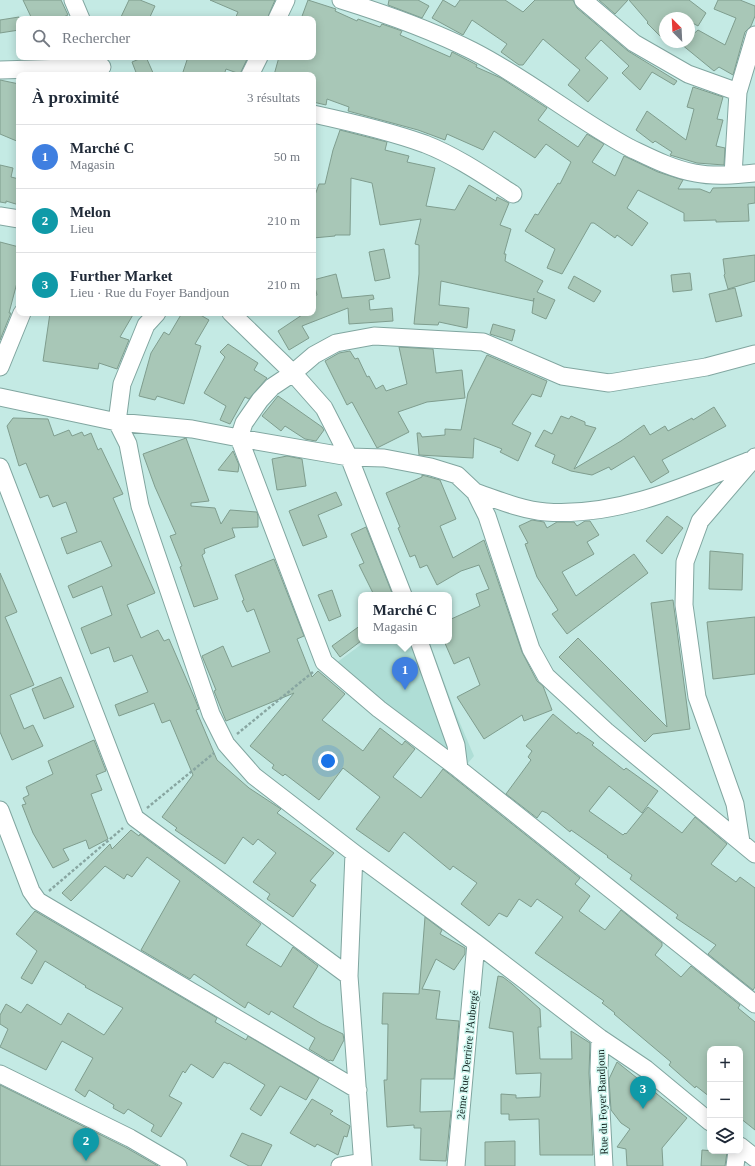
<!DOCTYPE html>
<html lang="fr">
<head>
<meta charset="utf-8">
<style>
	body { margin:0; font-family:Georgia,serif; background:#f2f2f3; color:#1f2937 }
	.controls { position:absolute; right:12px; bottom:12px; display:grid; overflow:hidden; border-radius:8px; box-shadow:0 2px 10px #0003 }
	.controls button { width:36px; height:36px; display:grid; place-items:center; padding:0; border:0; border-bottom:1px solid #e0e1e3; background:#fff; color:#1f2937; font:20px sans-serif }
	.compass { position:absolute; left:659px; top:12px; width:36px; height:36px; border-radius:50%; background:#fff; box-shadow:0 2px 10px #0003; rotate:336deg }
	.you { position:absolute; left:328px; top:761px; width:14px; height:14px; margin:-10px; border:3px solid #fff; border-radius:50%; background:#1a73e8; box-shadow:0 0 0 6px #1a73e833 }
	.badge { display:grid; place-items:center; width:26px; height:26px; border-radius:50%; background:#8c5d04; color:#fff; font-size:13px; font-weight:700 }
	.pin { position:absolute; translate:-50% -33px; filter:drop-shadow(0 1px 2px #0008) }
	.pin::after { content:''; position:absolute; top:21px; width:14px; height:12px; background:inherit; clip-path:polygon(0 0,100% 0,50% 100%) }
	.popup { position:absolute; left:358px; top:592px; width:94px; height:52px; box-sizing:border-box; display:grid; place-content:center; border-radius:8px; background:#fff; filter:drop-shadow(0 1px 3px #0005); font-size:13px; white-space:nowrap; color:#747a83 }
	.popup b { font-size:15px; color:#1f2937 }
	.popup::after { content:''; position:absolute; left:50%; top:100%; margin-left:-8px; border:8px solid transparent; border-top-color:#fff }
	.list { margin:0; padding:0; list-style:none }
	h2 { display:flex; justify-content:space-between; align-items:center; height:52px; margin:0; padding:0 16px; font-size:17px }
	h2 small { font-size:13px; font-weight:400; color:#747a83 }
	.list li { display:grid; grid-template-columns:26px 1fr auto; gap:12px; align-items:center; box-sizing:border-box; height:64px; padding:0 16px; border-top:1px solid #e0e1e3 }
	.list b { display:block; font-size:15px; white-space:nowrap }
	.list p { margin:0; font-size:13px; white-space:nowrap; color:#747a83 }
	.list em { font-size:13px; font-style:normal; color:#747a83 }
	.icon { flex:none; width:22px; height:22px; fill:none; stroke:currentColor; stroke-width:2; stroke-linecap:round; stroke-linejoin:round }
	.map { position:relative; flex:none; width:755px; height:1166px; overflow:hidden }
	.search { position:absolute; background:#fff; box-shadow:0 2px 10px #0003; left:16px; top:16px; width:300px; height:44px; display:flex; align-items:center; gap:10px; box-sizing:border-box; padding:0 14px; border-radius:8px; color:#747a83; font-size:15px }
	.panel { position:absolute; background:#fff; box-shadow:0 2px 10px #0003; left:16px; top:72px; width:300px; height:244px; border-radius:8px }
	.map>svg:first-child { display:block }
	.built { fill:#afded6 }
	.building { fill:#a8c7b7; stroke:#7f9d8e }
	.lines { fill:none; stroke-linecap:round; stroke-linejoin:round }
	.minor-casing { stroke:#81a6a0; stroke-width:19 }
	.path { stroke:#88a6a1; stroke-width:2.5; stroke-dasharray:3 2; stroke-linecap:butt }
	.minor { stroke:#fff; stroke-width:17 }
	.labels { text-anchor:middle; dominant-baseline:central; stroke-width:3; stroke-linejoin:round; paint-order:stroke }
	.street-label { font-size:11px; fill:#101f1c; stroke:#d1f8f1 }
</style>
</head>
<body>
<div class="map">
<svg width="755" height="1166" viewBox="0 0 755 1166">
	<rect width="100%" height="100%" fill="#c4eae4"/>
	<path class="built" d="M366,641H429L456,714L474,756L463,769L332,666Z"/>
	<path class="building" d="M23,0H61L68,15L59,19H32Z
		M129,0H140L155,6L149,19H120Z
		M210,0H275L267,19H235L238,12Z
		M308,0L336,9L335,11L357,21L358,19L380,27L382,24L402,31L400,35L450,57L452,52L456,54L477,65L476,67L501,78L547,108L538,120L578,147L587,134L604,144L592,162L615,176L624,156L658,172L683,180L678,189H700L710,193L713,188L755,187V203L748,204L749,221L716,222V220L684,221V213L638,190L627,208L648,223L632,246L617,235L615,238L594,223H591L562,274L547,268L555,249L525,231L535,214L538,215L558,183L560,184L571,162L546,144L535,158L494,131L483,150L447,134L445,140L418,130L348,111L349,107L327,99L326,105L313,102V75H274L279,57H313V19H301Z
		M389,0H418L429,6L422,18L388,5Z
		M443,0L455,7L460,0H505L523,12L535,0H573L577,8L628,51L677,81L674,85L652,72L640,90L622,73L629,66L601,40L585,58L608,78L588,102L568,85L580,70L543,39L523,65H519L501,52L507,44L472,20L463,35L432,18Z
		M599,0H628L615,14Z
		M629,0H689L706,13L698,26L689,21V18H665V41L647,23L648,22Z
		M718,0H740L755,6V16L751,26L745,32L733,75L719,67L714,71L681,44L689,42V38L698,30L725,45L736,18L714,9Z
		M19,17V30L0,33V20Z
		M144,57H146L154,75H137L132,62Z
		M188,57H248L240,74L226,69L224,75H182Z
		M0,80L19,84V142L0,134Z
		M693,87L723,97L717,119L723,120L716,146L725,148L724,165L697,163L670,155L672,152L655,141L653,143L636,130L647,111L686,140L694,109L687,107Z
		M340,130L387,142L385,150L409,156L407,162L435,168L426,206L455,210L469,185L496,201L497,197L509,203L500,225L511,229L504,254H506L505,261L543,281L537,292L555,300L546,319L532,313L534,298L533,301L441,281L439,305L469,308L467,328L439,322L438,325L414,324L419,274V245L415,244L421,219L380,225L372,183L351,178L350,235H335V236L313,238L315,195L319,184H325L333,150Z
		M0,165L13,168L11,177L19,179V205L6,201V203L0,202Z
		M0,242L19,247V275L9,313H11L0,340Z
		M384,249L390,278L375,281L369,252Z
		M755,255V281L728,289L724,275L725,274L723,259Z
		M690,273L692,290L673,292L671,275Z
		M336,274L342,298L373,295L374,299L369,300L370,310L392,308L393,321L349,324L348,308L302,326L309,338L289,350L278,331L305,313H313V296L317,295L313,280Z
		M574,276L601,291L594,302L568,288Z
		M735,288L742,316L716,322L709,294Z
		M50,313H134L120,337L129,340L117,369L99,363L98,369L43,361Z
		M182,313H197L209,320L195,344L201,346L184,404L157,396L155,400L139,396L151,353L164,332L169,335Z
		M493,324L515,330L512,341L490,334Z
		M228,344L258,363L254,370L267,378L249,399L245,397L230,424L220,420L226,406L204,393L225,357L220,352Z
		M399,347L433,349L436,373L462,370L465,398L427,402L398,412L409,432L377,448L352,402L347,405L325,361L339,353L350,351L355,359L358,358L367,377L369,376L376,389L383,385L386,391L407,384Z
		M487,355L547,381L541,397L532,394L512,424L531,433L518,461L500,452L502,449L474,438L473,458L419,455L417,433H420L422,437L445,435V429L461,430L468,393Z
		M278,396L322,427L324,430L316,441L305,439L285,426L281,431L262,416Z
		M714,407L726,426L662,460L669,472L651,483L634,456L611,470L609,467L592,475L571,471L552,463L555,455L535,446L544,430L552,434L561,416L569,419L571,416L585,422V425L596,428L574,469L621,441L644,425L650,435L665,426L668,431L692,418L693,420Z
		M13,418L48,419L54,436L69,430L72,436L82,432L84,436L91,433L98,450L101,448L123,494L113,498L155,593L127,605L141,638L158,630L164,641L169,639L195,699L199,709L196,710L217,760L249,788L281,809L277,813L334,853L310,881L316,885L293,917L267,899L270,894L253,882L276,853L258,839L253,845L243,837L225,864L175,830L177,828L162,817L193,775L170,720L162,723L154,703L119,716L115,705L148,692L132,655L114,662L109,647L91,654L81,628L112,615L102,586L73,598L68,586L112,566L101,541L67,554L61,538L77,532L66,502L53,507L48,495L40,498L26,463L19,466L7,426Z
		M186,438L209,501L191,503V506L215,508L221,524L230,510L257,512L258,516V527L232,528L235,537L204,549L205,553L202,555L218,599L194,607L180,567L182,566L170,536L176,534L155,487L143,454Z
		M233,451L239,465L238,472L218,470Z
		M287,456L302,459L306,486L277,490L272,459Z
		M422,475L440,480L456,519L440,526L453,558L484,540L522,652L537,681L543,686L552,710L524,721L522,715L484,739L457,697L480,685L469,657L454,664L444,641H449V620L480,606L476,594L489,589L479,565L461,571L437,585L427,565L420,568L415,555L410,557L398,528L400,527L386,493L422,477Z
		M336,492L342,505L318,515L327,537L303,546L289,511Z
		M667,516L683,528L662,554L646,541Z
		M532,520L544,522L547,528L557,522H574L577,526L585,521H590L599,535L587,542L594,554L562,572L576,596L634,554L648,573L567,634L552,614L558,610L537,577L525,544L528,543L519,526Z
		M366,527L392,593L387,595H374L359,565L364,563L351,534Z
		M710,551L743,554L742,590L709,589Z
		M274,559L304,636L297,639L312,677L318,671L345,694L322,720L363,751L380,728L402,745L405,741L415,749L393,777L421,798L443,769L580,878L575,884L590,896L579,911L605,930L621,910L662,943V946L655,955L681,977L691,966L740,1005L738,1008L755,1022V1130L740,1118V1049H710V1097L696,1086L695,1088L669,1065L671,1062L614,1014L615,1013L602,1003L604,1001L535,953L563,917L537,899L531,907L519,899L507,917L499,913L489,926L461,904L477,883L453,866L450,870L404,832L389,852L356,829L380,797L343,768L319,800L285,774L283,776L272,768L274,765L250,746L294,693L226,721L214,691L216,690L202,656L223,646L232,667L270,652L254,609L247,612L242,601L244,600L235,575Z
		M0,573L17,612L5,617L34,685L10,695L24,729L33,725L43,746L12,760L0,732Z
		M332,590L341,616L329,621L318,595Z
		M673,600L690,729L653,734L645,742L559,657L578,638L667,727L651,603Z
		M755,617V674L713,679L707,622Z
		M361,625V641L340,657L332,646Z
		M61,677L74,707L44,719L32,689Z
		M553,714L577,734L578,732L594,743L592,745L624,770L626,768L658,791L642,813L609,786L589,811L623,835L625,833L626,834L648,807L682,833L695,817L727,844L711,864L736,882L740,877L755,888V987L753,990L708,954L716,945L676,918L678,915L630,879L632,875L607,857L608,856L571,830L570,832L547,813L542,811L537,818L506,794L531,760L528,757L532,751L526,746Z
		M94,740L106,771L96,775L102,790L91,794L108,839L89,849L86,840L63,849L69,860L53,868L33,833L22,805L26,804L23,798L29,795L26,787L53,774L48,761Z
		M131,830L139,836L140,834L261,924L246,945L281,967L293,947L318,966L293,1007L322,1024L343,1034L344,1040L333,1061L330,1060L329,1061L309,1049L315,1038L271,1011L269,1015L248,1002L245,1008L194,974L190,979L141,950L180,881L147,857L132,877L127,874L124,879L105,866L71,901L62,893L110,844L112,849Z
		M35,911L217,1018L215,1022L246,1040L248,1036L319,1078L306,1100L280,1086L261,1116L250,1109L265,1085L229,1063L228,1064L224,1062L213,1078L191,1064L185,1073L183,1071L169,1096L182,1103L161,1137L151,1131L154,1125L128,1109L124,1114L113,1108L114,1105L89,1090L85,1097L75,1090L93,1058L62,1041L46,1070L0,1047L8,1029L0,1024V1015L6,1004L21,1013L27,1004L61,1025L68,1013L104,1035L123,1008L85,987L86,986L45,961L32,984L21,978L37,951L16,934Z
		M425,917L442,930L440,934L465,948V954L454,970L436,959L422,989L440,991L436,1019L459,1021L454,1079H421L420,1112L451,1111L446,1161L420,1160L421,1128H414V1125L387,1127L384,1080H387L388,1024H382L383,993L419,994Z
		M498,976L503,977L512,984L540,1009L541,1027H538L540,1059H572L571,1031L590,1043L589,1073L593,1155H540L539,1119L509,1120V1114H501V1094L516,1095V1098L540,1097L541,1073L516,1074L513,1032L489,1028Z
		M617,1062L687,1118L662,1148L663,1166H627L626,1149L617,1147L630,1129L621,1123L611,1110L609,1079Z
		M0,1085L125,1147L158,1166H0Z
		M312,1099L333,1111L330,1114L350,1126L347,1137L344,1136L338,1155L317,1144L315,1147L290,1133Z
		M242,1133L272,1145L261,1166H249L230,1156Z
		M515,1141V1166H485V1142Z
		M702,1150L727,1152L725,1166H701Z"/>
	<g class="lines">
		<g class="minor-casing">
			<path id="minor" d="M73,0L81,19
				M341,0C386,14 431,30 473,51C528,79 576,119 630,148C651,158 672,169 695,173C714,177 736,175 755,173
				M583,0L634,43L688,74L738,92
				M277,19L286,0
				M0,70L102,67
				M250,75L259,57
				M313,114C350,122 389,131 425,144C456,156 485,176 513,194
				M733,175L738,92L755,35
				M0,216L19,219
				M157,313L146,325L122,384L117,422L128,444L140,506L211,714L226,744L254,776L354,853L476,943L600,1038L646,1069L710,1122
				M231,313L293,373L324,408L349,457L403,595
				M755,354L706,367L609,383L562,376L483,342L374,336L336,343L314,355L293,373L272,387L260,400L244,423L239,438L324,662L379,709L459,769L755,1004
				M0,367L22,313
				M0,397L117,422L192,429L239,438L349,457L384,458L431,467L457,475L475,492L487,516L531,649L546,676L606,731L755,854
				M0,467L135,818L349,976
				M475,492C498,500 522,510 546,512C616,517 684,487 748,461
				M419,641L456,745L459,769
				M0,810L31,891L38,901L358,1090
				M741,842L735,804L697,697L684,605L685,562L700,521L755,457
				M354,853L349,976L363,1166
				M600,1038L599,1072L604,1166
				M0,1074L130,1138L178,1166
				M740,1146L755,1158
				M340,1166L362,1162
				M456,1166L476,943
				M735,1166L737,1151"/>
		</g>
		<path class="path" d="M237,734L313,672
			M147,808L214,753
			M49,891L123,828"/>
		<use href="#minor" class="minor"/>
	</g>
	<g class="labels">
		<g class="street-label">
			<text transform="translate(467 1055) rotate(-84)">2ème Rue Derrière l'Aubergé</text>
			<text transform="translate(602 1102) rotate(-92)">Rue du Foyer Bandjoun</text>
		</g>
	</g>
</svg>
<div class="controls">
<button>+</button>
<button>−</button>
<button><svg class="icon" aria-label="layers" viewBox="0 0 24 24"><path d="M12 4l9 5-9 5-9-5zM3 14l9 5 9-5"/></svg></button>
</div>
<svg class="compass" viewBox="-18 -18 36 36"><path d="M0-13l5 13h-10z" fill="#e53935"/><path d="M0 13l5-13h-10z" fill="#747a83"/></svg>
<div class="you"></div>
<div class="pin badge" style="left:405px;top:690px;background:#3f7fe0">1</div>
<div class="popup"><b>Marché C</b>Magasin</div>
<div class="pin badge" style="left:86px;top:1161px;background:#0f9aa8">2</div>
<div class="pin badge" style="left:643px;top:1109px;background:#0f9aa8">3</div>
<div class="search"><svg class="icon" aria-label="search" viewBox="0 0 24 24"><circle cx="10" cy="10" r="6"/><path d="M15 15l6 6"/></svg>Rechercher</div>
<section class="panel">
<h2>À proximité<small>3 résultats</small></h2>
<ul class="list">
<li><span class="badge" style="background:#3f7fe0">1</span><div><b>Marché C</b><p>Magasin</p></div><em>50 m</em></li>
<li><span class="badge" style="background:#0f9aa8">2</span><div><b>Melon</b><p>Lieu</p></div><em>210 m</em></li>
<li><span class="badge" style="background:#0f9aa8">3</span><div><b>Further Market</b><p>Lieu · Rue du Foyer Bandjoun</p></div><em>210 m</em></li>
</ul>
</section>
</div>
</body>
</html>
